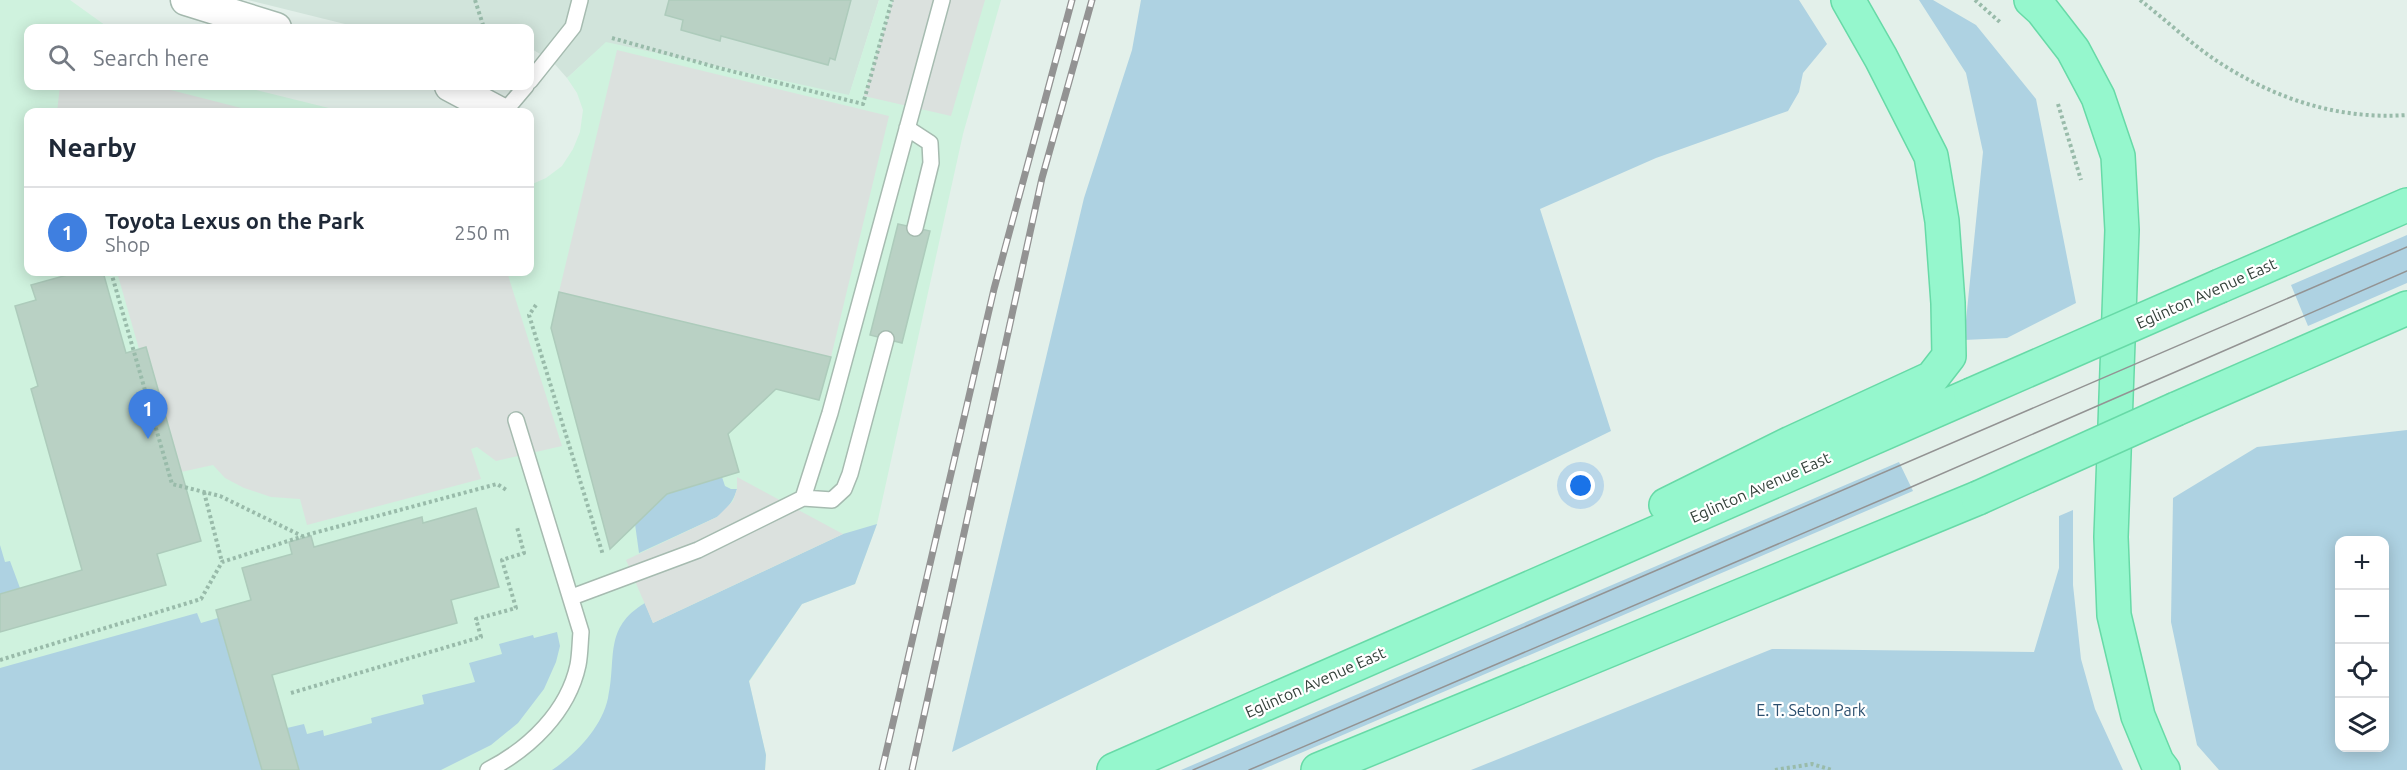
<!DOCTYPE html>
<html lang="en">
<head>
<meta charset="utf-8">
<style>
	body { margin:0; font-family:Ubuntu,sans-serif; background:#f2f2f3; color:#1f2937 }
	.controls { position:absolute; right:18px; bottom:18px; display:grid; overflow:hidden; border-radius:12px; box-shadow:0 3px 15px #0003 }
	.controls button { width:54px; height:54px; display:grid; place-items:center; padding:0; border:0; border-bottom:2px solid #e0e1e3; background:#fff; color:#1f2937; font:30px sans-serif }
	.you { position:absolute; left:1581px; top:486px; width:21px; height:21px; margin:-15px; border:4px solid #fff; border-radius:50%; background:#1a73e8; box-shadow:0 0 0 9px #1a73e833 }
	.badge { display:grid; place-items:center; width:39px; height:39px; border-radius:50%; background:#0b8043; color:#fff; font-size:20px; font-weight:700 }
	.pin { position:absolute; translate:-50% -50px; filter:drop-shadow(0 2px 3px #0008) }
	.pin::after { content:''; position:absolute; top:32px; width:21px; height:18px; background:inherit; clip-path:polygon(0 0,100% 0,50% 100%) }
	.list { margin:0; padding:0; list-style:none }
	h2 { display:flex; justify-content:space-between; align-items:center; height:78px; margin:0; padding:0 24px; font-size:26px }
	h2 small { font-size:20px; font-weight:400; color:#747a83 }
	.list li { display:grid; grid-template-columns:39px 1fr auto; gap:18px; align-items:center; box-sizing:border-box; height:90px; padding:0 24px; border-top:2px solid #e0e1e3 }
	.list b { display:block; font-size:22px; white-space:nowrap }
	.list p { margin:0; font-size:20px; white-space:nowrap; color:#747a83 }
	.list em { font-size:20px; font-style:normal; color:#747a83 }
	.icon { flex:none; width:33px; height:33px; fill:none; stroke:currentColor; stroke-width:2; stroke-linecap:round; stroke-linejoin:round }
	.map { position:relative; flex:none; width:2407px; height:770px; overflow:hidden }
	.search { position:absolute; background:#fff; box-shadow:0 3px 15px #0003; left:24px; top:24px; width:510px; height:66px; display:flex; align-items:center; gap:15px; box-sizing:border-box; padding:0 21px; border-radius:12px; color:#747a83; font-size:22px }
	.panel { position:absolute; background:#fff; box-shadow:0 3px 15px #0003; left:24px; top:108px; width:510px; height:168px; border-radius:12px }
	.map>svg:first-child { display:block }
	.residential { fill:#d1e4db }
	.commercial { fill:#cff2de }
	.green { fill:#aed2e2; fill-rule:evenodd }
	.parking { fill:#dbe1de }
	.building { fill:#b9d1c4; stroke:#adcbbb; stroke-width:1.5 }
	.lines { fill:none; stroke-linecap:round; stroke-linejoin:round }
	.lane-casing { stroke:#a6bbb0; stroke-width:18 }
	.street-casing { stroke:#a6bbb0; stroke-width:33 }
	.primary-casing { stroke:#67daa7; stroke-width:36 }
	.path { stroke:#9ba; stroke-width:4; stroke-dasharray:3 3; stroke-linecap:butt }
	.lane { stroke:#fff; stroke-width:15 }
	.street { stroke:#fff; stroke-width:30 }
	.primary { stroke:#95f7cd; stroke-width:33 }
	.tram { stroke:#939393; stroke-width:1.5 }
	.rail-casing { stroke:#939393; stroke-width:7 }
	.rail { stroke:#fff; stroke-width:4.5; stroke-dasharray:14; stroke-linecap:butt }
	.primary-bridge-casing { stroke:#67daa7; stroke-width:36; stroke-linecap:butt }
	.primary-bridge { stroke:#95f7cd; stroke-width:33 }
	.labels { text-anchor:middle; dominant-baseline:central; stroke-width:4.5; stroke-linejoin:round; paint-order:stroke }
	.street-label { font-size:16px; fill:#34413a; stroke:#fff }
	.park-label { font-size:16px; fill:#2c4f6e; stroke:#fff }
</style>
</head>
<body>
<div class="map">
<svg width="2407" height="770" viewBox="0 0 2407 770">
	<rect width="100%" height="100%" fill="#e3f0ea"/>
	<path class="residential" d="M248,0H879L849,96L606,43L567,78L552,61L530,48V28H361Z"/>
	<path class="commercial" d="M0,0H70L109,28H28V86H240L345,112H28V272H530V185L546,178L562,166L573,149L580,132L583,110L577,93L567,78L606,42L849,95L879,0H1001L963,134L877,524L855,584L802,604L749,682L766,755L765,770H0Z"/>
	<path class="green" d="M1141,0H1799L1827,44L1803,73L1799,92L1788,111L1656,158L1540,209L1611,431L952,752L1084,198L1132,50Z
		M1919,0H1933L1976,25L2036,99L2076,303L2007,338L1964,340L1983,152L1966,73Z
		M2407,235V283L2308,326L2291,285Z
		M2407,430V770H2219L2197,745L2171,622L2173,498L2257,447ZM2340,540H2384V748H2340Z
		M1899,462L1913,491L1261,770H1181Z
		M722,477L725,486L731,489H737C733,502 728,508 717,517L639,553L635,524L667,494Z
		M2073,510V585L2081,659L2095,709L2123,770H1471L1772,649L2034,652L2059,568V516Z
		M877,524L855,584L802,604L749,681L766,755L765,770H552C576,754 602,727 608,698C617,658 603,628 645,603L653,623L843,534Z
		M0,545L5,562L10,561L20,588L0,594Z
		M197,613L201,623L218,618L262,770H0V668Z
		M557,632L560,646L556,662L544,689L518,723L491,745L441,770H299L287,728L304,724L307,734L323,730L324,736L372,723L371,718L424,704L422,695L475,682L469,663L502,654L499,644L533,635L534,638Z"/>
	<path class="parking" d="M893,0H985L951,116L864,96Z
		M617,50L889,116L831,357L559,292Z
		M60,86H155L257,112H57Z
		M117,272H507L562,446L496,461L477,447L471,449L481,479L307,525L300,499L271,497L244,488L225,478L213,465L181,472L139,349Z
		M737,477L843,534L653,623L626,560L717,517L733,501L737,489Z"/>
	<path class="building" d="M669,0H851L835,60L830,58L828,65L721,36L720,41L681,30L683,20L665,15Z
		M898,224L930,231L902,343L870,335Z
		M78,272H103L126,353L146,347L201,541L157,554L166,585L0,632V594L82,570L31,389L38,386L15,306L36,300L31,285Z
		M559,292L831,357L819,400L776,389L728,434L739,472L667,494L610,549L551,328Z
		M476,508L499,587L451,600L457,623L272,675L299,770H262L216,610L251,600L242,568L292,554L289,542L311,536L314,547L422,517L423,523Z"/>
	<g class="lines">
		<g class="lane-casing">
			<path id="lane" d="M530,81L573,27L580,0
				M504,112L526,86
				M907,128L930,143L931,163L915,228
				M803,498L832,500L844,489L850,474L886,339
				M572,597L698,550L803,498L830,413L942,0
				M488,770C529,749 568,712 578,665C580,655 580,643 581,632L516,420"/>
		</g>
		<g class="street-casing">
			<path id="street" d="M186,0L276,28
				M450,86L499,112"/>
		</g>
		<g class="primary-casing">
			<path id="primary" d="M2031,0L2042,10L2073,50L2098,97L2118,156L2122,230L2111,537L2114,615L2138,716L2157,762L2163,770
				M2220,286L2407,205
				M2176,409L2407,308
				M1666,505L1791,443L1932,378L1949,356L1948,303L1942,221L1931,156L1881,58L1848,0
				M1114,770L1971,395
				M1318,770L1978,498"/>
		</g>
		<path class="path" d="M475,0L484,28
			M1975,0L2001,23
			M2140,0C2166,20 2192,45 2220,63C2276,99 2339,120 2407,115
			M612,38L719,68L863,104L892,0
			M2058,104L2081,180
			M111,272L172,484L220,496L302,536
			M536,305L529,315L603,555
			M204,492L222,562
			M0,660L201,599L222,562L310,534L497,484L508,491
			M291,693L481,637L476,619L516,608L502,560L524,553L517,527
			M1775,770L1812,764L1832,770"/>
		<use href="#lane" class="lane"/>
		<use href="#street" class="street"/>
		<use href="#primary" class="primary"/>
		<path class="tram" d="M1193,770L2407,247
			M1249,770L1909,488L2407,271"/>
		<g class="rail-casing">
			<path id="rail" d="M882,770L994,289L1072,0
				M912,770L1042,178L1092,0"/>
		</g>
		<use href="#rail" class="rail"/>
		<g class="primary-bridge-casing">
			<path id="primary-bridge" d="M1971,395L2220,286
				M1978,498L2176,409"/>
		</g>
		<use href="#primary-bridge" class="primary-bridge"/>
	</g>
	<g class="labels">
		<g class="street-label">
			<text transform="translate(2206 293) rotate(-24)">Eglinton Avenue East</text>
			<text transform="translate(1760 487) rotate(-24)">Eglinton Avenue East</text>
			<text transform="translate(1315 682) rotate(-24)">Eglinton Avenue East</text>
		</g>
		<g class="park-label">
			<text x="1811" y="710">E. T. Seton Park</text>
		</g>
	</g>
</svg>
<div class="controls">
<button>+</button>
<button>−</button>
<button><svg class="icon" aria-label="locate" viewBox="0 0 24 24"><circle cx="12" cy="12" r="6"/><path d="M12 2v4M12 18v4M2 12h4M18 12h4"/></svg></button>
<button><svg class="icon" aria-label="layers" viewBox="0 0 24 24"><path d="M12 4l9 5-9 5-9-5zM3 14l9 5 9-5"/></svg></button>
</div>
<div class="you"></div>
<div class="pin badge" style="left:148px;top:439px;background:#3f7fe0">1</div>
<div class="search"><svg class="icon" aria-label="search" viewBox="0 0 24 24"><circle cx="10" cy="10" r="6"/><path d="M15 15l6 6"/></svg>Search here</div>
<section class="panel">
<h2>Nearby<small></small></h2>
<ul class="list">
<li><span class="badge" style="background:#3f7fe0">1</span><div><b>Toyota Lexus on the Park</b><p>Shop</p></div><em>250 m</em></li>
</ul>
</section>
</div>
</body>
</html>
